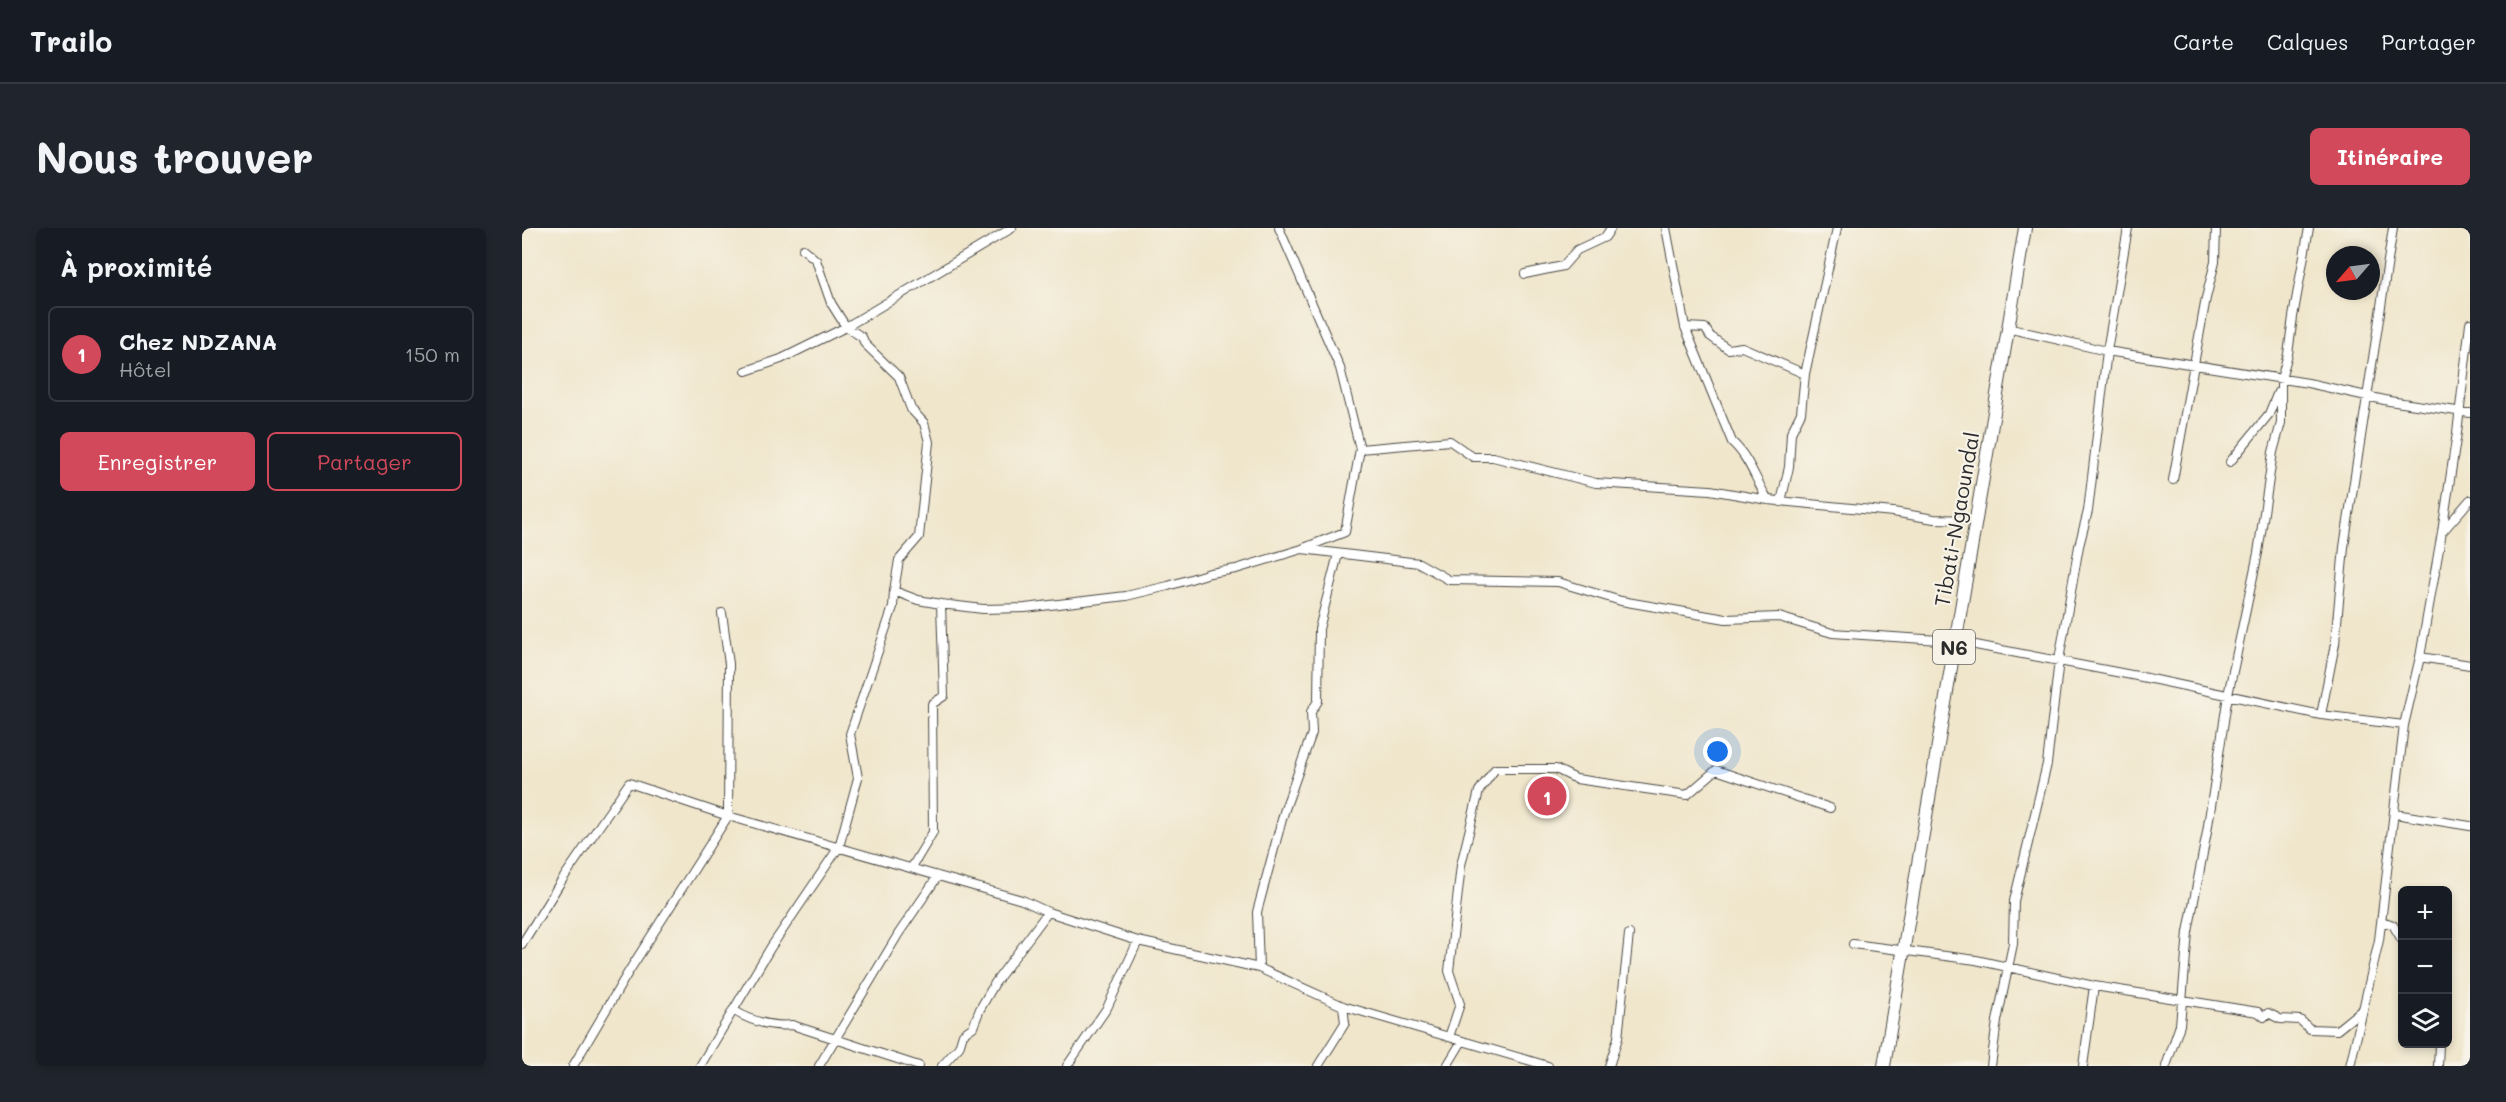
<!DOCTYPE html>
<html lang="fr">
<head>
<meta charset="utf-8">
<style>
	body { margin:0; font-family:Mali,sans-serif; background:#20242c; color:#f1f3f6 }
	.controls { position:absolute; right:18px; bottom:18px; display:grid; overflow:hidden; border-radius:9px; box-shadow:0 3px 9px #0003 }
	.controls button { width:54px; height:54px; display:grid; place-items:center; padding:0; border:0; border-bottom:2px solid #363941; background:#171b24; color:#f1f3f6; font:30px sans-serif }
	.compass { position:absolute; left:1804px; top:18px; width:54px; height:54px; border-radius:50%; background:#171b24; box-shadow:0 3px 9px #0003; rotate:242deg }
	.you { position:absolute; left:1196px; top:524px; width:21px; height:21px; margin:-15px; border:4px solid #fff; border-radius:50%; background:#1a73e8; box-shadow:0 0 0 9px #1a73e833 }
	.badge { display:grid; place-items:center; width:39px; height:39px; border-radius:50%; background:#d1495b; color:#fff; font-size:20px; font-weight:700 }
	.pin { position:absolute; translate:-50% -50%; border:3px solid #fff; box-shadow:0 2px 6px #0006 }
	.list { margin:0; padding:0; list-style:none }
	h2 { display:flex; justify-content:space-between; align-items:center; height:78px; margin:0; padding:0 24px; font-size:26px }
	h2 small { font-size:20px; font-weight:400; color:#9ea1a6 }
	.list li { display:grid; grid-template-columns:39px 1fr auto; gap:18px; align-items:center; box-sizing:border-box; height:96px; margin:0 12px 12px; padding:0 12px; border:2px solid #363941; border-radius:9px }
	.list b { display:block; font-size:22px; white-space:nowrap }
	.list p { margin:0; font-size:20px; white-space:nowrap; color:#9ea1a6 }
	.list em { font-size:20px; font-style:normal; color:#9ea1a6 }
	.actions { display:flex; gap:12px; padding:18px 24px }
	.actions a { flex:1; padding:14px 0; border:2px solid #d1495b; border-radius:9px; text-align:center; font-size:21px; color:#d1495b }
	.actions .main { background:#d1495b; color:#fff }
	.icon { flex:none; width:33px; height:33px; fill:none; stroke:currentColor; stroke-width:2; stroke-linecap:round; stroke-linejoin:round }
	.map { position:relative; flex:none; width:1948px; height:838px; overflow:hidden; border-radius:9px }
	header { display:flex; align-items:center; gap:36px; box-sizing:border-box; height:84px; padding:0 30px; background:#171b24; border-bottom:2px solid #363941 }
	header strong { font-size:28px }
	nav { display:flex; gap:33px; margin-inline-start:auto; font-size:21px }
	.intro { display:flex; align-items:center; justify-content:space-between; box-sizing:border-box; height:144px; padding:0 36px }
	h1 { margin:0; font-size:42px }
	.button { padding:15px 27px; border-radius:9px; background:#d1495b; color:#fff; font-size:21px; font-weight:700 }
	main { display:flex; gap:36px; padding:0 36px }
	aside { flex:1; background:#171b24; border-radius:9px; box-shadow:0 3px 9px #0003 }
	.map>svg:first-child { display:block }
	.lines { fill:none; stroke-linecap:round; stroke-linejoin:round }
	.minor-casing { stroke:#494743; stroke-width:10 }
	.trunk-casing { stroke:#494743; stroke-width:14 }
	.minor { stroke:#fff; stroke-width:8 }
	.trunk { stroke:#fff; stroke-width:12 }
	.labels { text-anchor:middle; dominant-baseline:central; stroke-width:4.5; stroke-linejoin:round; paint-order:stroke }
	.shield { fill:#f7f3e8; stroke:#686764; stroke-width:1.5 }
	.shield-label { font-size:20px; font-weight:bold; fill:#2b2b2b }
	.street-label { font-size:21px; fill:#2b2b2b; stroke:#f7f3e8 }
</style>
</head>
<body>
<header>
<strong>Trailo</strong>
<nav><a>Carte</a><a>Calques</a><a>Partager</a></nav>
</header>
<div class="intro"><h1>Nous trouver</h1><a class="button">Itinéraire</a></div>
<main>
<aside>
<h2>À proximité<small></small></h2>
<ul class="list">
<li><span class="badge">1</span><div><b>Chez NDZANA</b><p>Hôtel</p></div><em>150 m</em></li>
</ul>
<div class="actions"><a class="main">Enregistrer</a><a>Partager</a></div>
</aside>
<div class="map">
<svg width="1948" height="838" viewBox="0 0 1948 838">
	<rect width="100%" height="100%" fill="#f7f3e8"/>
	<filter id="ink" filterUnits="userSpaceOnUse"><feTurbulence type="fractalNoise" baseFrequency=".0167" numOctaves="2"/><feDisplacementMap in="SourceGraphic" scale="12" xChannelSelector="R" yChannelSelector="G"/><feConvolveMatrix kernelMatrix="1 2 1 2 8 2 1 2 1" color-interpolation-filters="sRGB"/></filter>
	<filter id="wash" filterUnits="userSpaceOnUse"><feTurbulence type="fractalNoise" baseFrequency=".008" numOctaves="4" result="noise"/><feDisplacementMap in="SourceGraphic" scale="24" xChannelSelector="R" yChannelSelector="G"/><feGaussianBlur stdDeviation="1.35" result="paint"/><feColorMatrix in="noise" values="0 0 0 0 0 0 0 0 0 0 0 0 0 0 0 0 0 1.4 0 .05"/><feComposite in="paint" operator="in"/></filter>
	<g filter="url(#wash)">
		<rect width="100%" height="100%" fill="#f0e6cc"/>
	</g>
	<g filter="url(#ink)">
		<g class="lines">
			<g class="minor-casing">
				<path id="minor" d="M757,0L818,140L838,221L823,304L782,320
					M1144,0L1163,99L1210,214C1227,229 1234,253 1246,272
					M281,21L294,32L309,75L324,99L340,109L343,116L377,149L389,181L402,195L407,214L397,309L377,332L372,363L396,372L419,376L461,381L503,380L604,368L646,358L688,345L714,341L780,321L897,335L927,352L1036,354L1099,373L1204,391L1257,389L1310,405L1433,413L1620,449L1799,487L1882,497
					M1003,46L1041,38L1055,22L1083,9L1089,0
					M1163,99L1183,100L1188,108L1206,121L1220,119L1283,146
					M1485,100L1585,123L1786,155L1867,173L1948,185
					M224,143L259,131L324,99L490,0
					M838,221L928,213L951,229H971L1074,255L1188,262L1246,272L1371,284L1412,291L1453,292
					M1708,234L1747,186L1756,164
					M1651,252L1684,70L1693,34L1694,0
					M1259,274L1267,239L1269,205L1279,185L1283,146L1315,0
					M1921,303L1948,272
					M1898,429L1948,437
					M1799,487L1813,416L1822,319L1871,0
					M1873,586L1948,598
					M390,639L411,604L410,476L422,468L419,376
					M1860,693L1871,697L1880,712
					M0,716L38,655L107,555L206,588L207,436L200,385
					M1331,716L1454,732L1572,758L1736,784L1742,789L1746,785L1758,791L1778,792L1788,801L1815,802L1841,781
					M737,740L735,684L762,584L790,505L789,484L796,473L797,401L816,326
					M211,782C230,794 248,799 270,797L397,838
					M927,809L938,776L927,743L939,637L957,563L973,541H1034L1054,551L1165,567L1194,542L1308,580
					M51,838L107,743L206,588L500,672L526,684L616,713L737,740L821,778L1026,838
					M178,838L249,719L317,619L336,550L328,506L371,379L372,363
					M297,838L377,705L416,648
					M420,838L437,819L441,806L451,799L458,781L473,755L526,684
					M545,838L585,780L616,713
					M796,838L823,795L821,778
					M925,838L940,813
					M1087,838L1096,810L1107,706
					M1469,838L1475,793L1491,716L1492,673L1525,536L1537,432L1557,318L1566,283L1585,123L1606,0
					M1561,838L1572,758
					M1644,838L1658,797L1666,704L1685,604L1706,467L1736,325L1751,224L1759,195V151L1766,126L1771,89L1787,0
					M1828,838L1857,712L1882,497L1898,429L1920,304L1935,205L1948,95
					M1916,838L1917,816"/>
			</g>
			<g class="trunk-casing">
				<path id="trunk" d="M1362,838L1503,0"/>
			</g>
			<use href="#minor" class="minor"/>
			<use href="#trunk" class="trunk"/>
		</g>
	</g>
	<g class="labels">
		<rect class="shield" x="1411" y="402" width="42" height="34" rx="4.5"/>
		<g class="shield-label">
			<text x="1432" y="419">N6</text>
		</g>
		<g class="street-label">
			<text transform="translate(1434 291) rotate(-80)">Tibati-Ngaoundal</text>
		</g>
	</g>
</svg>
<div class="controls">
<button>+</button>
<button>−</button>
<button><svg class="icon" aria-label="layers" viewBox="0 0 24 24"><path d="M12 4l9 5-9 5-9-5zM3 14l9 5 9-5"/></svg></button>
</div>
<svg class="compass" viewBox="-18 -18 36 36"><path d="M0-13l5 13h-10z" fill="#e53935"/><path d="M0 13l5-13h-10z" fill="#9ea1a6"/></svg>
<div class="you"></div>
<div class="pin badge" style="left:1025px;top:568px">1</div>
</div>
</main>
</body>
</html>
